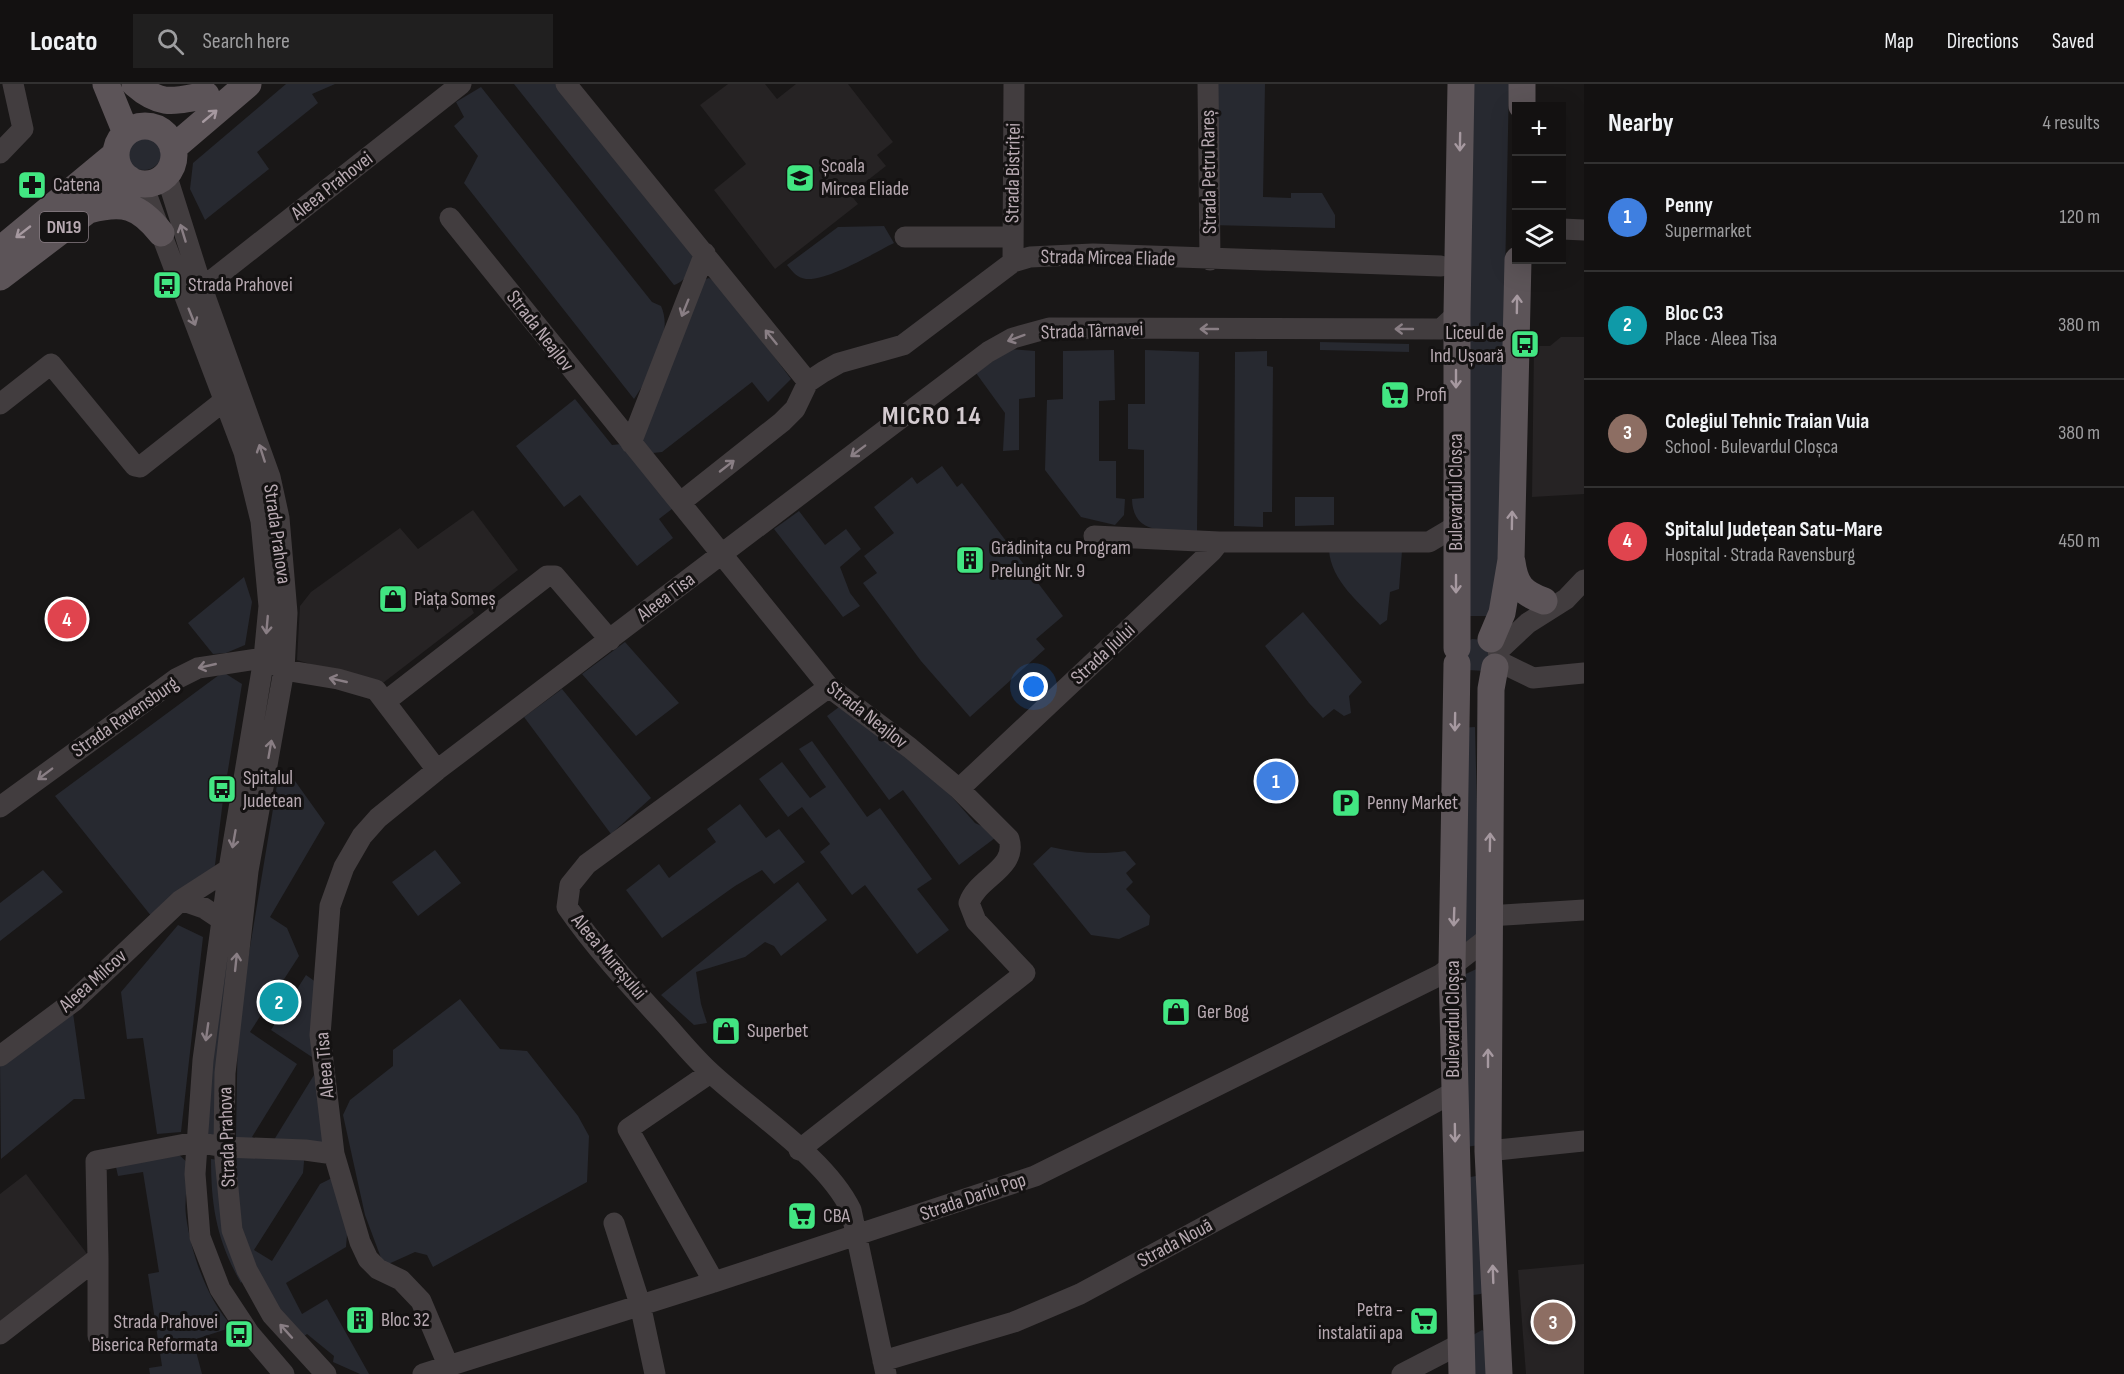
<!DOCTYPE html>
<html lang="en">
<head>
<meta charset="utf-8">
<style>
	body { margin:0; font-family:"Sofia Sans Condensed",sans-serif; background:#201f1f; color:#f1f3f6 }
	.controls { position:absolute; right:18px; top:18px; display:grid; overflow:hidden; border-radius:0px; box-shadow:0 6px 24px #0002 }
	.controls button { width:54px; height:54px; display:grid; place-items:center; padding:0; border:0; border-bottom:2px solid #323131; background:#131111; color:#f1f3f6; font:30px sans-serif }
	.you { position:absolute; left:1034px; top:603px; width:21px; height:21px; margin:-15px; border:4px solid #fff; border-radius:50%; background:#1a73e8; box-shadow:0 0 0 9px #1a73e833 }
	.badge { display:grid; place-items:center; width:39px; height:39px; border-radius:50%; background:#b45309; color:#fff; font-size:20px; font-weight:700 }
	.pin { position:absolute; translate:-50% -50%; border:3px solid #fff; box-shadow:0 2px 6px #0006 }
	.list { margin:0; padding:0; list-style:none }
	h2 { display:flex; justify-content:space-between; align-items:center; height:78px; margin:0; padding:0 24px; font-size:26px }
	h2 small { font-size:20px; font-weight:400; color:#9d9d9f }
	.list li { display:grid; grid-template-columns:39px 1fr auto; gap:18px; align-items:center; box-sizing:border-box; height:108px; padding:0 24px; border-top:2px solid #323131 }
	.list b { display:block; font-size:22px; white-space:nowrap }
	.list p { margin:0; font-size:20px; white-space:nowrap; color:#9d9d9f }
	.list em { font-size:20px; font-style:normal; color:#9d9d9f }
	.icon { flex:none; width:33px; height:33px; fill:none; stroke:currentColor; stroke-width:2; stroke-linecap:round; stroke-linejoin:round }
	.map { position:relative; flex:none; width:1584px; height:1290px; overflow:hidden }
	header { display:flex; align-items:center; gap:36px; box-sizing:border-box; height:84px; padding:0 30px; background:#131111; border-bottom:2px solid #323131 }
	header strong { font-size:28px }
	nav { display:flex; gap:33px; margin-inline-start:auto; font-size:21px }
	.search { width:420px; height:54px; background:#201f1f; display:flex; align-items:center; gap:15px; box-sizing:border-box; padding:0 21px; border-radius:0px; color:#9d9d9f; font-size:22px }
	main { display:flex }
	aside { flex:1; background:#131111 }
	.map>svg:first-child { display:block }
	.built { fill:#262324 }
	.green { fill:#272930 }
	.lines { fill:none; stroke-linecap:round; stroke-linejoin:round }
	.minor { stroke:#423d3f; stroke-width:21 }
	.major { stroke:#5c5458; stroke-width:27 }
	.oneway { stroke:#a699a0 }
	.oneway2 { stroke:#897e84 }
	.labels { text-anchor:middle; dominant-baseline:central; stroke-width:6; stroke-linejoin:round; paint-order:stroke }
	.shield { fill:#141212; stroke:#877c82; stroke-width:1.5 }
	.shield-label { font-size:18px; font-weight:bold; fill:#b8aab2 }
	.poi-label { font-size:20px; fill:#b8aab2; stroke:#141212; text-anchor:start }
	.street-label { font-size:20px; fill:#b8aab2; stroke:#141212 }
	.district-label { font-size:26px; font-weight:bold; letter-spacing:1.5px; fill:#d4cbd0; stroke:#141212 }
</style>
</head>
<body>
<header>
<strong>Locato</strong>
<div class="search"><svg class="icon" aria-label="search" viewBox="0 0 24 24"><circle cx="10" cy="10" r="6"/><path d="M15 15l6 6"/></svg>Search here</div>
<nav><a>Map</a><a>Directions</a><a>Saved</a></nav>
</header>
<main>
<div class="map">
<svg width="1584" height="1290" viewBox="0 0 1584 1290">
	<rect width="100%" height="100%" fill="#191717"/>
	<path class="built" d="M728,0H765L777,15L796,0H848L893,58L877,71L886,82L850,110L858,120L775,185L714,106L746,80L700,21Z
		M1561,253H1584V410L1532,413L1534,262H1550Z
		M473,426L518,486L471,523L474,529L379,602L297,576L300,522L311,508L400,444L418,465Z
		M26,1090L91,1175L0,1244V1110Z
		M1584,1180V1290H1526L1518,1186Z"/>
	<path class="green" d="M286,0H335L312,10L318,19L257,68L269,85L205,136L190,105L193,79Z
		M514,0H559L695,170C693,183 687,197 674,201Z
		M1208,0H1265L1263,113L1291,114V109H1322L1335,131V144L1210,141Z
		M1473,0H1509L1498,532H1463Z
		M481,3L652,218L661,222C674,250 650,292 634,315L464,99L478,72L454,42L464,33L456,18Z
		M126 68a18 18 0 1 1 36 0a18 18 0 1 1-36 0Z
		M884,142L894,159C874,169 828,197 806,195C797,194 792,187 787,181L838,143Z
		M709,194L722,203L791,295L768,318L752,298L662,368L653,369L635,348L695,199Z
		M1320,258L1409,260V268L1320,266Z
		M1010,265L1035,267V313L1019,315V366L1003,367L1005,329L976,289Z
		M1114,266L1115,316L1099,317V377H1116V414L1125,415L1124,431L1115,441L1081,433L1045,386L1047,316L1063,315V267Z
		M1145,266L1199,268L1197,447C1167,445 1133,453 1132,415L1144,414V366L1128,365V320H1145Z
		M1267,267V282L1273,283L1272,428H1263V443L1234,442L1235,268Z
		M575,315L612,361L631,359L681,418L659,435L673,454L637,482L580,411L564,423L516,362Z
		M942,382L957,403L962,399L1063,532L1036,555L1045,565L970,633L921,577L863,499L877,489L864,472L894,449L874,423L912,393L917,400Z
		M1295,413H1334V441L1295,442Z
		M799,427L825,461L846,445L861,465L840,483L850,509L860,522L843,533L774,445Z
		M1329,466L1402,467L1399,505L1390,508L1387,536L1380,541C1360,519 1331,497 1329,466Z
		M244,493L252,518L245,561L226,569L213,570L188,539Z
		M1303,528L1362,598L1349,612L1351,629L1344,632L1334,625L1323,634L1309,619L1265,562Z
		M1472,555L1483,556L1493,569L1484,587L1468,586L1467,558Z
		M625,558L679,619L636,652L582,590Z
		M223,588L242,600L227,692L215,691L212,713L223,716L214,789L156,838L55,712Z
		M562,605L651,714L611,750L524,633Z
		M843,620L938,697L975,739L988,745L995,754L959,781L903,706L889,716L827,632Z
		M1475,643L1480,849L1456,865L1458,644Z
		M812,657L867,733L880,724L932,795L917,805L949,846L917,870L865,801L852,811L820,768L830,760L802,723L788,733L759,695L782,678L810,714L826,703L799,665Z
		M290,690L325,739L270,833L287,844L299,872L250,948L297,980L252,1053L269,1064L314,991L327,1063L305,1066L303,1089L254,1166L272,1177L320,1100L334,1093L348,1138L346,1163L286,1199L302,1230L327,1215L369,1290H360L333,1278L334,1272L307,1250L296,1258L247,1186L225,1075L236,1053L238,935L277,701Z
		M740,720L766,754L779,745L805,778L774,800L762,786L735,802L662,854L626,806L659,780L669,794L716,758L707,745Z
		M1051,763C1076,769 1100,771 1125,767L1136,780L1126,789L1133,798L1126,805L1150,832L1149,841L1119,855L1091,851L1033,780Z
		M435,766L461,799L418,832L392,798Z
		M43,786L63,808L0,857V819Z
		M235,798L217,1053H208L209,1000Z
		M798,798L827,836L781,872L774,862L765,858L745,873L696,888L701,920L707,939L694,941L661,911Z
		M178,841L203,853L181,1048L157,1050L143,954L127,955L121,908Z
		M1485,881L1480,1061L1458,1064L1455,895Z
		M306,891L320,901L315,975L271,946Z
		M460,915L500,965L527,967L578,1032L589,1052L587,1098L433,1183L427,1171L415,1168L384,1182L365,1131L343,1031L350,1016L393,982V966Z
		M73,929L85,1015H74L1,1075L0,976Z
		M176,1068L189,1080C188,1097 184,1116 186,1132C191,1169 207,1216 233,1243L193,1256L202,1290H150L149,1284L162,1282L148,1190L159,1188L143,1088L118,1092L114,1074Z
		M211,1075L220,1076L244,1195L241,1199C217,1157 211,1123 211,1075Z
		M1481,1091L1486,1205L1481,1210L1473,1211L1460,1095Z
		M1482,1246L1489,1250L1492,1290H1471V1252Z"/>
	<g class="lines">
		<path class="minor" d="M566,0L808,298
			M1208,0L1210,176
			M0,69L23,45L13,0
			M166,90L202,204L270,393L279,434L287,529L284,586L248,787L225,989L224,1063L232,1146L247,1186L272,1231L326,1290
			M142,99L244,368L261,437L269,522L264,574L229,785L203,976L195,1090L200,1153L220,1205L249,1249L284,1290
			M450,134L829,603L910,664L959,705L1009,755C1018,784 977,794 969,819L976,837L1025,889L799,1066
			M1562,145L1584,146
			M905,153H1012
			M1013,178L1014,0
			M202,204L461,0
			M0,320L51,280L135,382L140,383L225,316
			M631,359L705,169
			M681,418L782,338L795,325L808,298L823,288L839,279L903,261L1013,178L1030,173L1093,170L1441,182
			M1094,452L1219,458H1429L1456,442
			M1498,567L1528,539L1566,515L1584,496
			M1498,577L1533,594L1584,589
			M829,603L587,780L570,801L567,823C594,862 626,897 658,932C676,951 692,972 711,989C754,1029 826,1074 851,1126L886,1290
			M386,617L547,492H555L610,556
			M959,705L1212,467L1219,458
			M0,723L176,595L198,584L264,574L284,586L338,595L376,606L437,686
			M181,816L204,824L222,836
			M1488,832L1584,826
			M0,972L74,917L181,816L229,785L238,786
			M710,989L628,1045L714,1198
			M1488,1067L1584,1057
			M614,1139L640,1220L655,1290
			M98,1174V1252
			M0,1250L98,1174L96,1077L196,1058L224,1063L305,1066L334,1070
			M883,1277L1014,1238L1080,1210L1454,1008
			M448,1281L421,1217L401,1196L378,1185L368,1175L360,1158L334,1070L320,951L330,822L344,783L362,752L378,734L437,686L988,268L1013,254L1049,244L1441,245L1457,230
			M423,1290L714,1198L1035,1092L1440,891L1488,854
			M1402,1290L1460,1260"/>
		<path class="major" d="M106,0L126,49
			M135,0C161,23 174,17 206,11
			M1522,22V0
			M116 71a29 29 0 1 1 58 0a29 29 0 1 1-58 0Z
			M173,64L248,0
			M89,126C123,117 139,121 161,149
			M0,166L116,70
			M0,193L129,95
			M1512,478C1515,501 1522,509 1544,517
			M1491,555L1502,529L1511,476L1518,176
			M1457,564V230L1461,0
			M1457,580L1452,883L1462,1290
			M1495,583L1491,605L1488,1067L1499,1290"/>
	</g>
	<defs><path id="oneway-shaft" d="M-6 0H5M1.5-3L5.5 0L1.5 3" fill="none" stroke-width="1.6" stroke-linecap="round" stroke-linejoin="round" transform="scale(1.5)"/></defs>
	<g class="oneway">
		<use href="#oneway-shaft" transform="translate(210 32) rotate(-40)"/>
		<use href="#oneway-shaft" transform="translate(1460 58) rotate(91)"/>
		<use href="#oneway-shaft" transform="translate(23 148) rotate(142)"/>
		<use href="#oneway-shaft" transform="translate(1517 220) rotate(-89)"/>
		<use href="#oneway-shaft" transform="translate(1456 295) rotate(90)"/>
		<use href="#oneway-shaft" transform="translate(1512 436) rotate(-89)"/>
		<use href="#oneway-shaft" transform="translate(1456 500) rotate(90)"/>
		<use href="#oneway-shaft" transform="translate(1455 638) rotate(91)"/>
		<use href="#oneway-shaft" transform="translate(1490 758) rotate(-89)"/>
		<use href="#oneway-shaft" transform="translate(1454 833) rotate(92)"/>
		<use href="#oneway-shaft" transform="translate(1488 974) rotate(-90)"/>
		<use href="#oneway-shaft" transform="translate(1455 1049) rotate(89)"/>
		<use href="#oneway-shaft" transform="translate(1493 1190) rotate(-92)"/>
	</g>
	<g class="oneway2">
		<use href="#oneway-shaft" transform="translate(183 149) rotate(-107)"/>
		<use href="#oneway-shaft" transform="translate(685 224) rotate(112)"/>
		<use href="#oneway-shaft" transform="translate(192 233) rotate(68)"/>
		<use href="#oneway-shaft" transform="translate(1209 245) rotate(-180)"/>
		<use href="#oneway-shaft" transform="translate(1404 245) rotate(-180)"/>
		<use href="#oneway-shaft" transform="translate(771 253) rotate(-129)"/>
		<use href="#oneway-shaft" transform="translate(1016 254) rotate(160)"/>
		<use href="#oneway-shaft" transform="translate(858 367) rotate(143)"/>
		<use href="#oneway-shaft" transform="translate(262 369) rotate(-108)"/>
		<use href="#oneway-shaft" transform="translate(727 382) rotate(-38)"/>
		<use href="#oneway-shaft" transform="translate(267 541) rotate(95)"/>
		<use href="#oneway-shaft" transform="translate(207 582) rotate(167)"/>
		<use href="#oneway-shaft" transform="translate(338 596) rotate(-167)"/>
		<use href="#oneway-shaft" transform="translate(270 665) rotate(-80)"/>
		<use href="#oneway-shaft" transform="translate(45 690) rotate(143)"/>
		<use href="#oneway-shaft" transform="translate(234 755) rotate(100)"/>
		<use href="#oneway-shaft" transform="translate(236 878) rotate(-84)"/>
		<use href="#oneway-shaft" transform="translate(207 948) rotate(98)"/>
		<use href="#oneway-shaft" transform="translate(286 1247) rotate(-132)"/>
	</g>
	<defs>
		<g id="school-square" transform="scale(1.5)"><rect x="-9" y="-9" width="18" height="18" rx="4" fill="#42e682" stroke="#141212"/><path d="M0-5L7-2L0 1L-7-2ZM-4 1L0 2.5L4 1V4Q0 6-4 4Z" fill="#111"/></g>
		<g id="pharmacy-square" transform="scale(1.5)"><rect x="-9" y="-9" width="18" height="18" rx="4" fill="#42e682" stroke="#141212"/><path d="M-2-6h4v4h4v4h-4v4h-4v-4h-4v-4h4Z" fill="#111"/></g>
		<g id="bus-square" transform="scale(1.5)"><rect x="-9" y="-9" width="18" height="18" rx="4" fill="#42e682" stroke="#141212"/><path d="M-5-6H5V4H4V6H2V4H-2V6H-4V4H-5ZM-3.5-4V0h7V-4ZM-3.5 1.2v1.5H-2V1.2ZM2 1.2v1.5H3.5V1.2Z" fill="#111"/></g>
		<g id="supermarket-square" transform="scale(1.5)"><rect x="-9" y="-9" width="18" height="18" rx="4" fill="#42e682" stroke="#141212"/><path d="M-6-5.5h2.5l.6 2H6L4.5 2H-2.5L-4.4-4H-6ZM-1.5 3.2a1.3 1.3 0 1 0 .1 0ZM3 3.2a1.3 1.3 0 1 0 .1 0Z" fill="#111"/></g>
		<g id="building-square" transform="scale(1.5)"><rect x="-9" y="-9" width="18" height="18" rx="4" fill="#42e682" stroke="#141212"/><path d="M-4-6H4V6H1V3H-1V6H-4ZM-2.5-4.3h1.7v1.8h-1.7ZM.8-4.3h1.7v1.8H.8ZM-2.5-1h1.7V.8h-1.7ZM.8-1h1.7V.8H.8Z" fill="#111"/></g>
		<g id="shop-square" transform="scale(1.5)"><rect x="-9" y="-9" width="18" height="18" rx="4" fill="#42e682" stroke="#141212"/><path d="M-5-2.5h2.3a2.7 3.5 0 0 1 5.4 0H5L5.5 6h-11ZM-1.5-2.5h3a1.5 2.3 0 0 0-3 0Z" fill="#111"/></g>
		<g id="parking-square" transform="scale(1.5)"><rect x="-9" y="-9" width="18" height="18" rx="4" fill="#42e682" stroke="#141212"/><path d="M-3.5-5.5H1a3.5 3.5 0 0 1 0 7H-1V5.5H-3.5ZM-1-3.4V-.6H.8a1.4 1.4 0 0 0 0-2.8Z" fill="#111"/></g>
	</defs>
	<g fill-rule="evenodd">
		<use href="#school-square" x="800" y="94"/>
		<use href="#pharmacy-square" x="32" y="101"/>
		<use href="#bus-square" x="167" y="201"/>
		<use href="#bus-square" x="1525" y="260"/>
		<use href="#supermarket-square" x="1395" y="311"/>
		<use href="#building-square" x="970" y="476"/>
		<use href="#shop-square" x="393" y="515"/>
		<use href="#bus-square" x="222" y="705"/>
		<use href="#parking-square" x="1346" y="719"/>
		<use href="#shop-square" x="1176" y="928"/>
		<use href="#shop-square" x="726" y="947"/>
		<use href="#supermarket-square" x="802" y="1132"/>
		<use href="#building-square" x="360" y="1236"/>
		<use href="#supermarket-square" x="1424" y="1237"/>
		<use href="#bus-square" x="239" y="1250"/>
	</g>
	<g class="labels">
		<rect class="shield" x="40" y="128" width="48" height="30" rx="4.5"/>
		<g class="shield-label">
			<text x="64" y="143">DN19</text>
		</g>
		<g class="poi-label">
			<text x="821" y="82">Școala<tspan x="821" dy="23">Mircea Eliade</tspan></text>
			<text x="53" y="101">Catena</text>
			<text x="188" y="201">Strada Prahovei</text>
			<text x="1504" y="249" text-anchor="end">Liceul de<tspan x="1504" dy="23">Ind. Ușoară</tspan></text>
			<text x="1416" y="311">Profi</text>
			<text x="991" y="464">Grădinița cu Program<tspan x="991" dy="23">Prelungit Nr. 9</tspan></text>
			<text x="414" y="515">Piața Someș</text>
			<text x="243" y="694">Spitalul<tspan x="243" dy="23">Judetean</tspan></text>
			<text x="1367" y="719">Penny Market</text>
			<text x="1197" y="928">Ger Bog</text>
			<text x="747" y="947">Superbet</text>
			<text x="823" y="1132">CBA</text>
			<text x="1403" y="1226" text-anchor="end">Petra -<tspan x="1403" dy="23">instalatii apa</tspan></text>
			<text x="381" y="1236">Bloc 32</text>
			<text x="218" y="1238" text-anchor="end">Strada Prahovei<tspan x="218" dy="23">Biserica Reformata</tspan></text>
		</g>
		<g class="street-label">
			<text transform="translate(1209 88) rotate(-91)">Strada Petru Rareș</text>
			<text transform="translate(1013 89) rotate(-89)">Strada Bistriței</text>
			<text transform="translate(332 102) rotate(-38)">Aleea Prahovei</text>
			<text transform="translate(1108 174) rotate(1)">Strada Mircea Eliade</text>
			<text transform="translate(540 247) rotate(52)">Strada Neajlov</text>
			<text transform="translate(1092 247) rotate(-2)">Strada Târnavei</text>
			<text transform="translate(1456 408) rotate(-90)">Bulevardul Cloșca</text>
			<text transform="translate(277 450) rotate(82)">Strada Prahova</text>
			<text transform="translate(666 513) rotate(-37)">Aleea Tisa</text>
			<text transform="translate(1103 570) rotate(-43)">Strada Jiului</text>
			<text transform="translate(867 631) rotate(38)">Strada Neajlov</text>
			<text transform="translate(125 633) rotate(-35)">Strada Ravensburg</text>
			<text transform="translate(609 873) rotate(50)">Aleea Mureșului</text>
			<text transform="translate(93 897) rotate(-42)">Aleea Milcov</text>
			<text transform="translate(1453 935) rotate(-90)">Bulevardul Cloșca</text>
			<text transform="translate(325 981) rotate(-95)">Aleea Tisa</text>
			<text transform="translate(227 1053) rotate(-92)">Strada Prahova</text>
			<text transform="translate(973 1113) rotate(-19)">Strada Dariu Pop</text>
			<text transform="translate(1175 1159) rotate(-28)">Strada Nouă</text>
		</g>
		<g class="district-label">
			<text x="932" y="332">MICRO 14</text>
		</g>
	</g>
</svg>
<div class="controls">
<button>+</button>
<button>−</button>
<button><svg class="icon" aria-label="layers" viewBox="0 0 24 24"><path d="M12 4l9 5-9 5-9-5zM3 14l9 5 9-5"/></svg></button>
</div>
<div class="you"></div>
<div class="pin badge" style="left:1276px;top:697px;background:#3f7fe0">1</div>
<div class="pin badge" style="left:279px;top:918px;background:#0f9aa8">2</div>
<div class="pin badge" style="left:1553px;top:1238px;background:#8d6e63">3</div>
<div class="pin badge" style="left:67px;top:535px;background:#e0444e">4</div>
</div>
<aside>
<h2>Nearby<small>4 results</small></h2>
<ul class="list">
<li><span class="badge" style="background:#3f7fe0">1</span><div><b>Penny</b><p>Supermarket</p></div><em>120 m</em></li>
<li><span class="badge" style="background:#0f9aa8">2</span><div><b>Bloc C3</b><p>Place · Aleea Tisa</p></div><em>380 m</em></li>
<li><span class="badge" style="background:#8d6e63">3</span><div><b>Colegiul Tehnic Traian Vuia</b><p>School · Bulevardul Cloșca</p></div><em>380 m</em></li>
<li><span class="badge" style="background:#e0444e">4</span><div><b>Spitalul Județean Satu-Mare</b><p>Hospital · Strada Ravensburg</p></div><em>450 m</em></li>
</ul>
</aside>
</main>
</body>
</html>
